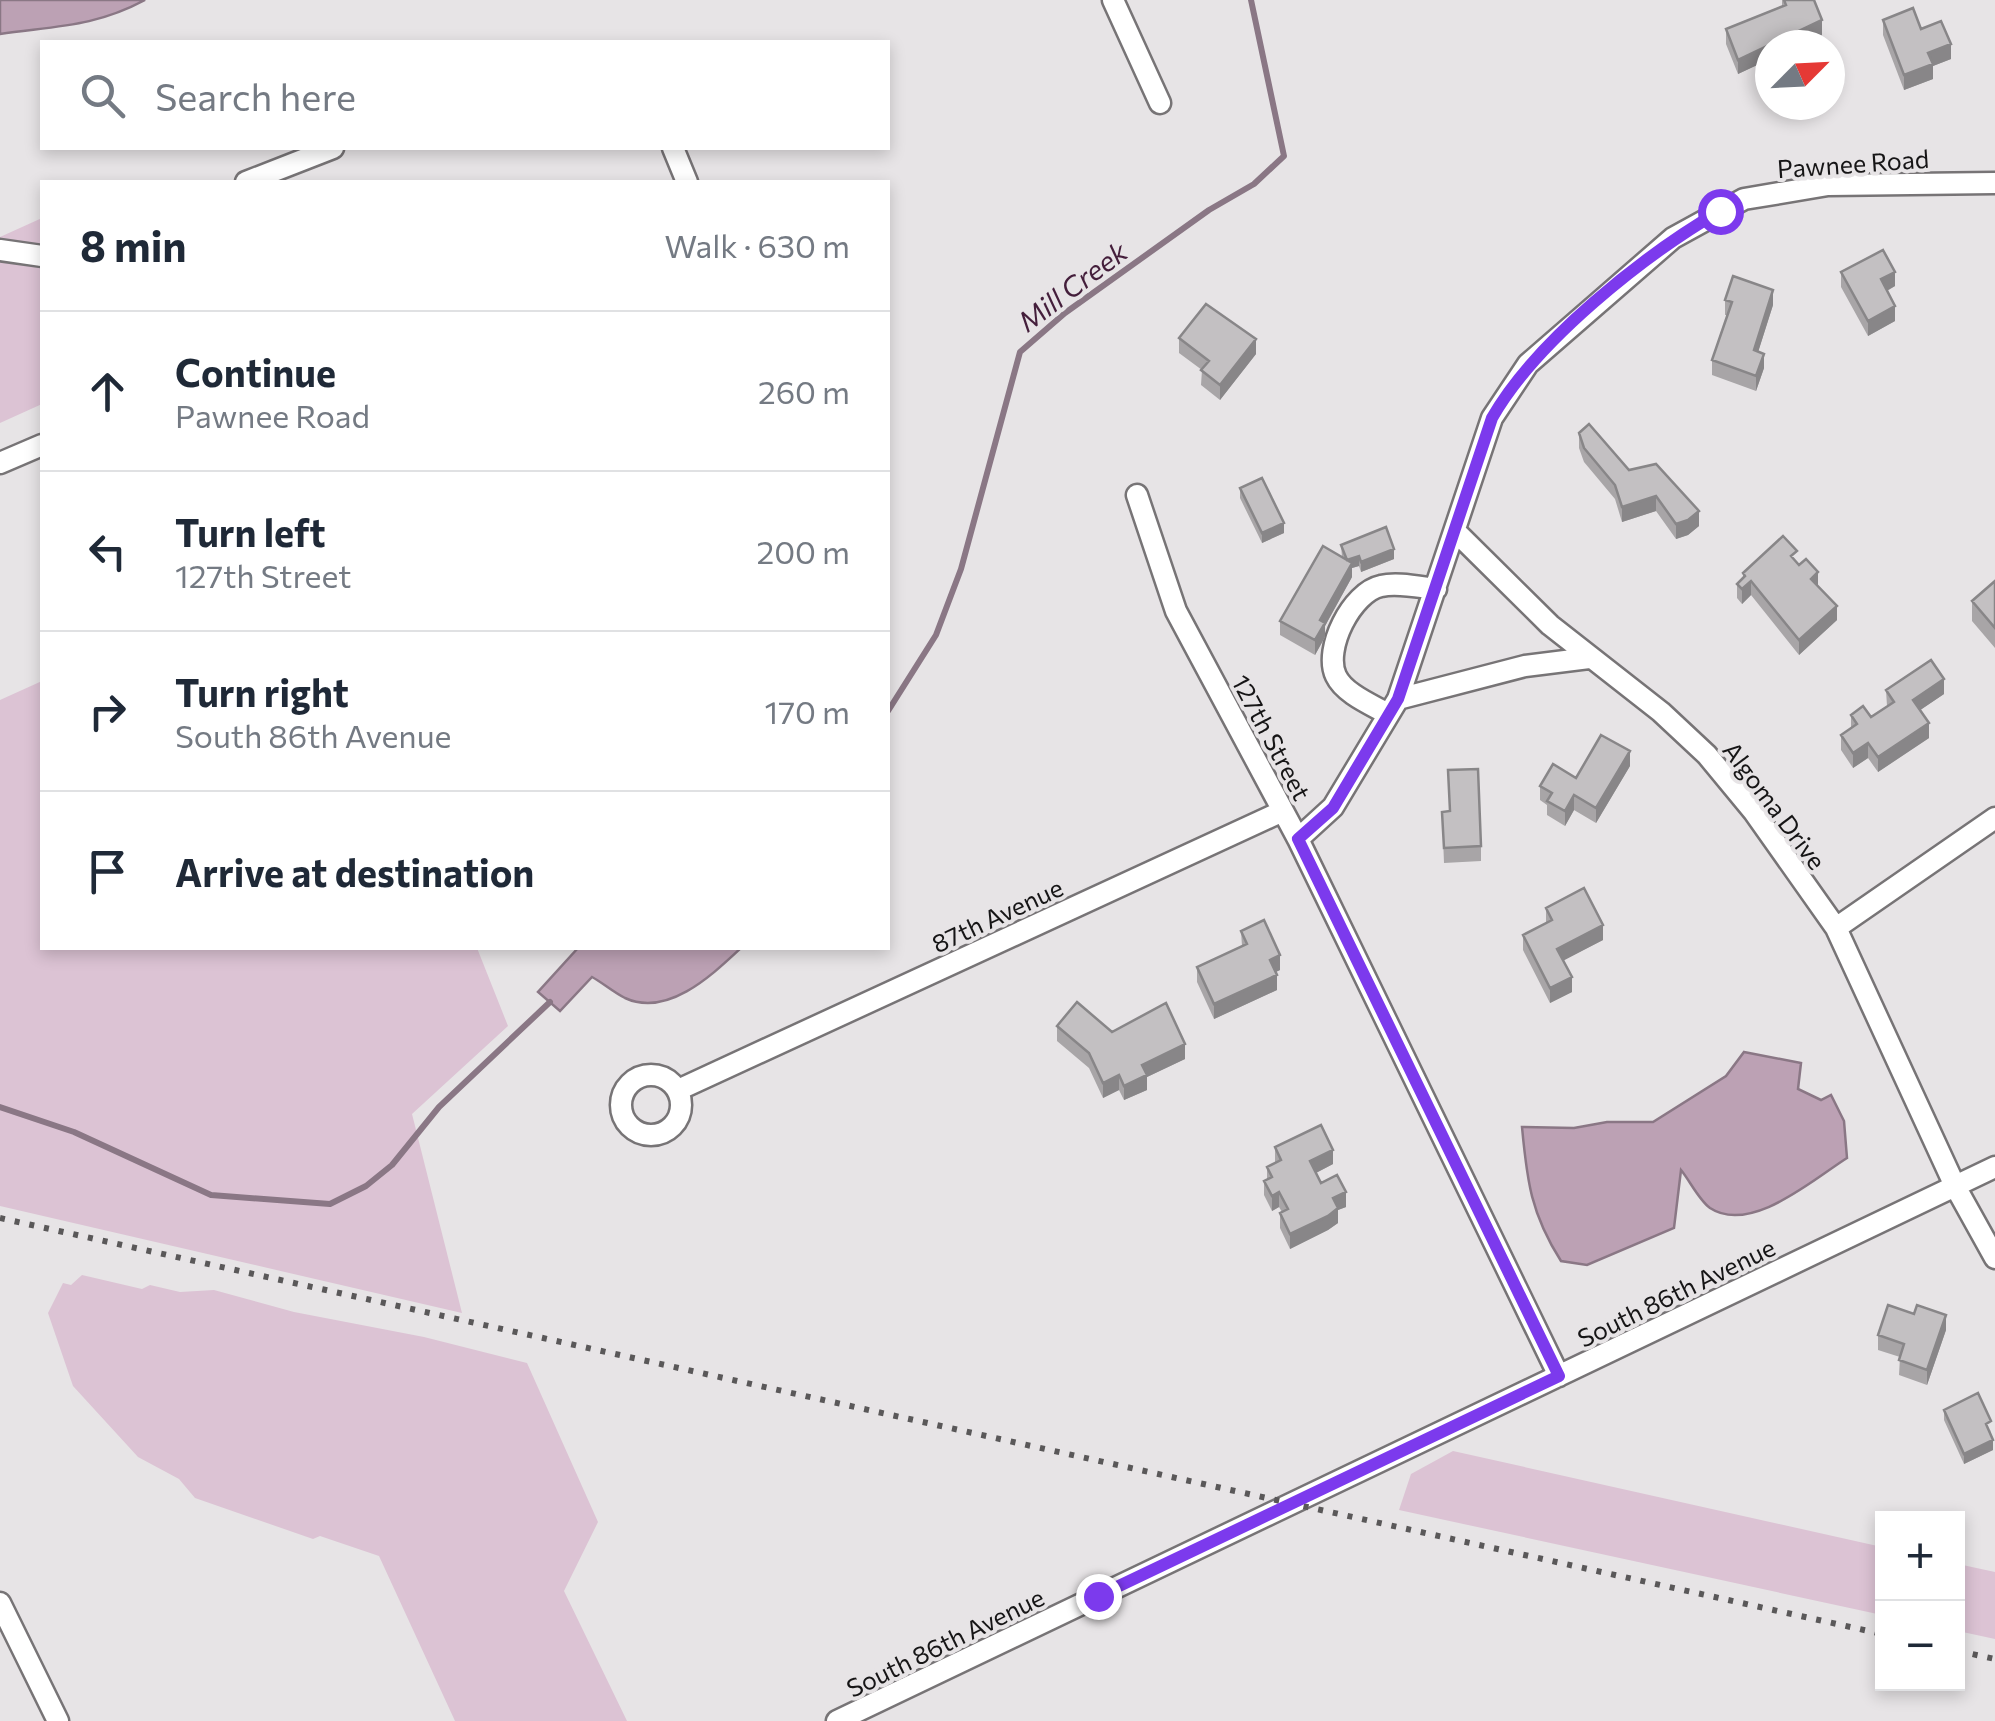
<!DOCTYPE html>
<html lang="en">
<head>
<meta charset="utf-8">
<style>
	body { margin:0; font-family:Commissioner,sans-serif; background:#f6f6f7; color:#1f2937 }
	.controls { position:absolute; right:30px; bottom:30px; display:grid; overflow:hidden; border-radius:0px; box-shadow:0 5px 15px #0003 }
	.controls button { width:90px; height:90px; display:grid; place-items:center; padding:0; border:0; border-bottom:2px solid #e0e1e3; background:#fff; color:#1f2937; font:50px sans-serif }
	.compass { position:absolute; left:1755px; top:30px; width:90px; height:90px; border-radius:50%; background:#fff; box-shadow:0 5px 15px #0003; rotate:66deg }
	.stop { position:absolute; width:30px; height:30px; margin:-22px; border:8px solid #7c3aed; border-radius:50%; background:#fff }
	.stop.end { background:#7c3aed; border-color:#fff; box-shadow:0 2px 10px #0008 }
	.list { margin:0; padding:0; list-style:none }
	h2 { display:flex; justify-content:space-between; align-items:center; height:130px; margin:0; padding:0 40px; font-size:42px }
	h2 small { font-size:32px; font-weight:400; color:#747a83 }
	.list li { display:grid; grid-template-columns:65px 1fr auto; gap:30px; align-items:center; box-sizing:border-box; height:160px; padding:0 40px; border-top:2px solid #e0e1e3 }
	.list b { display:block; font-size:38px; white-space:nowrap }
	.list p { margin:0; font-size:32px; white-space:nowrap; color:#747a83 }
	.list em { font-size:32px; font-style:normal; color:#747a83 }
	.icon { flex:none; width:55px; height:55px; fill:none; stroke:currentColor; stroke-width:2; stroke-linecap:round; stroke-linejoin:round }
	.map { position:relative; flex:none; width:1995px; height:1721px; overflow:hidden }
	.search { position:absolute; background:#fff; box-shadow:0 5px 15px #0003; left:40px; top:40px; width:850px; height:110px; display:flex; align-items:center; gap:25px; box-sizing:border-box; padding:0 35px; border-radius:0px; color:#747a83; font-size:38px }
	.panel { position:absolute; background:#fff; box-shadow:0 5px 15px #0003; left:40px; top:180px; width:850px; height:770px; border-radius:0px }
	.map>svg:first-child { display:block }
	.green { fill:#dcc3d4 }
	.water { fill:#bca1b4; stroke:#8a7785; stroke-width:2.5 }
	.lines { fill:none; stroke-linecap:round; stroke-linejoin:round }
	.stream { stroke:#8a7785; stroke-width:6 }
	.minor-casing { stroke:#777476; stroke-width:25 }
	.minor { stroke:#fff; stroke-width:20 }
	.rail { stroke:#5a5859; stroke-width:6; stroke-dasharray:5 10; stroke-linecap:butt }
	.wall { fill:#a8a5a7 }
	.shaded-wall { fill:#888688 }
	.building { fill:#c3c0c2; stroke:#888688; stroke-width:2.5 }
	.route { stroke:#7c3aed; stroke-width:12 }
	.labels { text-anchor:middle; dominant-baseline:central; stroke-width:8; stroke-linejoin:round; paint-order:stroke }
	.street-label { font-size:25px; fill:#161516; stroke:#e7e4e6 }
	.water-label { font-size:28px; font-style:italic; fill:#441e3b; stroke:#e7e4e6 }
</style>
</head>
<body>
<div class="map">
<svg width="1995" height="1721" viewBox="0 0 1995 1721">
	<rect width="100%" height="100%" fill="#e7e4e6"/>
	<path class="green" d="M42,218V404L0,423V237Z
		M42,681V948H477L508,1026L412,1114L462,1313L0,1206V700Z
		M82,1275L142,1289L150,1285L180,1292L214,1290L294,1312L424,1337L527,1363L598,1522L564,1591L627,1721H455L379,1556L320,1536L313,1539L195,1498L179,1479L138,1457L73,1386L48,1313L63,1283L71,1285Z
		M1453,1451L1882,1547V1615L1399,1510L1411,1474Z
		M1958,1564L1995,1572V1639L1958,1631Z"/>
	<path class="water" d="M0,0H145C95,27 55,26 0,34Z
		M578,948H741C713,974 668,1018 625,998C613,992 603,983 592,977L560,1011L538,992Z
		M1744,1052L1801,1063L1798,1089L1821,1100L1831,1095L1844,1121L1847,1158C1815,1178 1751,1235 1710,1208C1699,1200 1690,1181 1681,1170L1674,1228L1587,1265L1561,1261C1531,1214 1527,1181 1522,1127L1574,1128L1607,1122H1653L1726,1076Z"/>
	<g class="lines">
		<path class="stream" d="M888,711L936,635L961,569L1020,352L1065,313L1209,210L1254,184L1284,156L1251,0
			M0,1107L74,1132L211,1195L330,1204L366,1186L392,1165L439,1107L550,1002"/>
		<g class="minor-casing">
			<path id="minor" d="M1113,0L1160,103
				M673,148L687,182
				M246,182L333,148
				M0,250L42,256
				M0,463L42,445
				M1137,495L1176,611L1298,839L1559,1376
				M1455,531L1550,625L1661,712L1707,755L1754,812L1836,928L1955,1186L1995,1258
				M1398,699L1525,666L1589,658
				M1386,713C1370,704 1344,693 1336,676C1323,649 1352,592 1381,586C1397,582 1419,587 1436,589
				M1298,839L1333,807L1398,699L1492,418L1528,364L1673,238L1744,199L1828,185L1995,183
				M1836,928L1995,818
				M621 1105a30 30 0 1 1 60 0a30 30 0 1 1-60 0Z
				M678,1090L1283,811
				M0,1603L58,1721
				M837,1721L1995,1167"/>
		</g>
		<use href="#minor" class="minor"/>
		<path class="rail" d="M0,1218L1882,1634
			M1958,1651L1995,1659"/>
	</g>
	<path class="wall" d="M1782,0H1814L1822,35L1770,45V59L1738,74L1726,44V29L1782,6Z
		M1883,20L1921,29L1951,59L1933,66V79L1904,90L1883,35Z
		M1841,272L1895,286L1887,291L1895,321L1868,336L1841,287Z
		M1725,300L1773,305L1758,352L1764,368L1756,391L1712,375V360L1727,315H1725Z
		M1179,338L1256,354L1220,400L1201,385L1202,370L1179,353Z
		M1579,433L1629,470L1699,526L1688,535L1676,539L1656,511L1622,522L1615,499L1584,462L1579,448Z
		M1240,488L1284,533L1262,543L1240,498Z
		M1341,545L1394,559L1361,572L1359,566L1352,568V577L1325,626V637L1315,655L1280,635V621L1342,557Z
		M1797,562L1818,586L1837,620L1799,655L1751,595L1742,604L1737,598V584L1743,579V573Z
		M1995,581V648L1972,621V601Z
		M1886,690L1944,694L1920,710L1929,738L1878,772L1868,758L1853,768L1841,750V735L1851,728V715L1871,717L1887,706Z
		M1630,766L1596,823L1574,810L1565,826L1547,815V805L1540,800V786Z
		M1442,812L1481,846V861L1444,863Z
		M1546,908L1603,940L1563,960L1572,992L1550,1003L1523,950V935L1546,923Z
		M1241,931L1280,970L1275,972L1277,990L1214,1019L1197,982V967L1242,946Z
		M1057,1026L1112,1032L1185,1059L1147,1077V1090L1124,1100L1119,1090L1103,1098L1089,1068L1057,1041Z
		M1275,1147L1333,1164L1316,1173L1321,1183L1346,1207L1338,1210V1223L1328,1230L1290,1249L1280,1228V1213L1282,1212L1279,1207L1272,1211L1264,1195V1181L1267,1179V1167L1275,1163Z
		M1946,1330L1927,1385L1899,1375L1900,1357L1878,1350V1335Z
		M1944,1410L1991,1431L1989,1432L1993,1450L1964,1464L1944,1420Z"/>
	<path class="shaded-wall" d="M1822,20V35L1800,45H1770V59L1738,74V60Z
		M1951,44V59L1933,66V79L1904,90V75L1928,53Z
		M1895,272V286L1881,294V279Z
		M1773,290V305L1754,365V350Z
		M1895,306V321L1868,336V321Z
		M1256,339V354L1220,400V385Z
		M1764,354V368L1756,391V376Z
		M1656,496V511L1622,522V507Z
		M1699,511V526L1688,535L1676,539V524Z
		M1284,523V533L1262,543V533Z
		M1394,549V559L1361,572V562Z
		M1359,556V566L1352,568V577L1325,626V637L1315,655V640L1320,620L1347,560Z
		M1818,572V587L1811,579Z
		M1751,581V595L1742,604V589Z
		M1837,606V620L1799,655V640Z
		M1944,679V694L1913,715V700Z
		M1929,723V738L1878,772V757Z
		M1868,743V758L1853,768V753Z
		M1630,751V766L1596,823V808Z
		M1574,795V810L1565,826V811Z
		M1603,925V940L1557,964V949Z
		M1280,955V970L1270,975V960Z
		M1277,975V990L1214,1019V1004Z
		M1572,977V992L1550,1003V988Z
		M1185,1044V1059L1147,1077V1090L1124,1100V1086L1142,1065Z
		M1119,1075V1090L1103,1098V1083Z
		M1333,1150V1164L1310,1176V1161Z
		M1279,1192V1207L1272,1211V1196Z
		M1346,1192V1207L1338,1210V1223L1328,1230L1290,1249V1234L1333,1198Z
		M1946,1315V1330L1927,1385V1370Z
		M1993,1440V1450L1964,1464V1454Z"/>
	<path class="building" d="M1784,0H1814L1822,20L1738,60L1726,29L1786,5Z
		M1913,8L1921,29L1941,21L1951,44L1928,53L1933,64L1904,75L1883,20Z
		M1883,250L1895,272L1881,279L1895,306L1868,321L1841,272Z
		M1733,276L1773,290L1754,350L1764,354L1756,376L1712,360L1732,302L1725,300Z
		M1206,304L1256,339L1220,385L1201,370L1209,361L1179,338Z
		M1589,424L1629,470L1656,464L1699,511L1688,520L1676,524L1656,496L1622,507L1615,485L1584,448L1579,433Z
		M1262,478L1284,523L1262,533L1240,488Z
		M1386,527L1394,549L1361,562L1359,556L1347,560L1341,545Z
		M1783,536L1797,551L1791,556L1799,565L1806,559L1818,572L1811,579L1837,606L1799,640L1751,581L1742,589L1737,584L1745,576L1743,573Z
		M1323,546L1352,563L1320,620L1325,623L1315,640L1280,621Z
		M1995,581V628L1972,601Z
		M1931,660L1944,679L1913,700L1929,723L1878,757L1868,743L1853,753L1841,735L1857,724L1851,715L1863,706L1871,717L1894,702L1886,690Z
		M1601,735L1630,751L1596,808L1574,795L1565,811L1547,801L1552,793L1540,786L1553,764L1576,778Z
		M1478,769L1481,846L1444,848L1442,812L1450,811L1448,770Z
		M1584,888L1603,925L1557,949L1572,977L1550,988L1523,935L1552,920L1546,908Z
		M1264,920L1280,955L1270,960L1277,975L1214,1004L1197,967L1247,944L1241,931Z
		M1077,1002L1112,1032L1166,1003L1185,1044L1142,1065L1147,1075L1124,1086L1119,1075L1103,1083L1089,1053L1057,1026Z
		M1321,1125L1333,1150L1310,1161L1321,1183L1337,1175L1346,1192L1333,1198L1338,1208L1328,1216L1290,1234L1280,1213L1288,1209L1279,1192L1272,1196L1264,1181L1272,1177L1267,1167L1281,1160L1275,1147Z
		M1888,1305L1914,1314L1917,1305L1946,1315L1927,1370L1899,1360L1904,1344L1878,1335Z
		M1978,1393L1991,1421L1986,1424L1993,1440L1964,1454L1944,1410Z"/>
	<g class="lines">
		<path class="route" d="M1098,1596L1559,1376L1298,839L1333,808L1398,699L1492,418C1536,341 1643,256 1720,211"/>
	</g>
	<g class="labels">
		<g class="street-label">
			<text transform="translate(1853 163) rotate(-4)">Pawnee Road</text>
			<text transform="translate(1272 737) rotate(62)">127th Street</text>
			<text transform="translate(1775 805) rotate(53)">Algoma Drive</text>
			<text transform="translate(997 915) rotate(-25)">87th Avenue</text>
			<text transform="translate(1676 1292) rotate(-26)">South 86th Avenue</text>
			<text transform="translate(945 1642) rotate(-26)">South 86th Avenue</text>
		</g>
		<g class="water-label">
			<text transform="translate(1072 286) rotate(-37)">Mill Creek</text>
		</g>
	</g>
</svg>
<div class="controls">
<button>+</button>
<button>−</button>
</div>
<svg class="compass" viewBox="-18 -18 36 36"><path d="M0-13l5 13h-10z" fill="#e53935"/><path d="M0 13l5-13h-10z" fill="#747a83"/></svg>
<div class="stop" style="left:1720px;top:211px"></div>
<div class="stop end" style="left:1098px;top:1596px"></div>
<div class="search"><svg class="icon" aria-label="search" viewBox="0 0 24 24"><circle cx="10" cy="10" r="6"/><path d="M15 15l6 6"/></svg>Search here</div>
<section class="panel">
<h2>8 min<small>Walk · 630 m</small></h2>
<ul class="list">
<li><svg class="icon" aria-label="ahead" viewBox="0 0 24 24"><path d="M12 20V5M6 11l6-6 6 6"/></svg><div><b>Continue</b><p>Pawnee Road</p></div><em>260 m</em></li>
<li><svg class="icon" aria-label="left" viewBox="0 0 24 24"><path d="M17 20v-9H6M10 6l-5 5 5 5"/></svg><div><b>Turn left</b><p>127th Street</p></div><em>200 m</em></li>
<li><svg class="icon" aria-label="right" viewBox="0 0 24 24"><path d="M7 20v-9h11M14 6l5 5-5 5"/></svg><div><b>Turn right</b><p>South 86th Avenue</p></div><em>170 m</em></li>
<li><svg class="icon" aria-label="arrive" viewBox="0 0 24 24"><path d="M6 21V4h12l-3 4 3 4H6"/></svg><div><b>Arrive at destination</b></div></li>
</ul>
</section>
</div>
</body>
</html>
